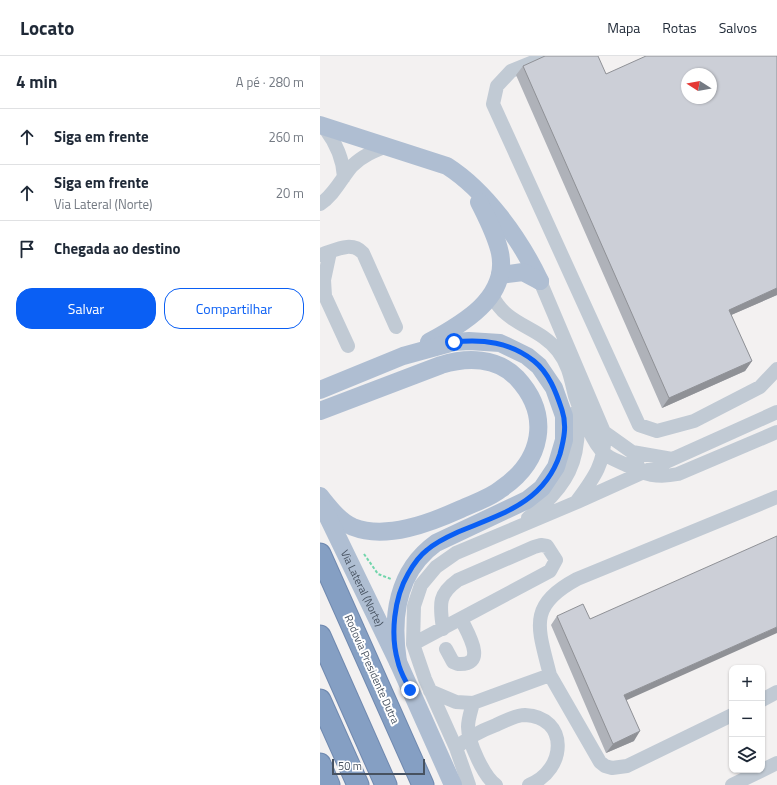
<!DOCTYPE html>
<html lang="pt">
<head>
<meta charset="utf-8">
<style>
	body { margin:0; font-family:"Titillium Web",sans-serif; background:#f6f6f7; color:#1f2937 }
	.controls { position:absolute; right:12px; bottom:12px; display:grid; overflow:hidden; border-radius:8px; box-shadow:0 1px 3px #0004 }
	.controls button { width:36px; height:36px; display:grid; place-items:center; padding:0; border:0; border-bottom:1px solid #e0e1e3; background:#fff; color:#1f2937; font:20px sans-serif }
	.compass { position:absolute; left:361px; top:12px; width:36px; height:36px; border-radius:50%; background:#fff; box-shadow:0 1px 3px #0004; rotate:281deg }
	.scale { position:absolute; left:12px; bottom:10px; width:93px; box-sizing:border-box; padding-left:4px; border:2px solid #475260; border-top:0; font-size:11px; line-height:14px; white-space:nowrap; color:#475260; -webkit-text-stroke:3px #fff; paint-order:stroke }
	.stop { position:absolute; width:12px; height:12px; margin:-9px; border:3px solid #0a5ff4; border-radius:50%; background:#fff }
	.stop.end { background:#0a5ff4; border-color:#fff; box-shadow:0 1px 4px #0008 }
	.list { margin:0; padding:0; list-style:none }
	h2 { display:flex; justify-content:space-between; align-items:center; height:52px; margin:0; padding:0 16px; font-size:17px }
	h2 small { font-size:13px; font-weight:400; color:#747a83 }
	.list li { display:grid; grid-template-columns:26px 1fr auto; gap:12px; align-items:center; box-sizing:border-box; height:56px; padding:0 16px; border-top:1px solid #e0e1e3 }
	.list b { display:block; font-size:15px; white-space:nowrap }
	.list p { margin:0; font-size:13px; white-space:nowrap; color:#747a83 }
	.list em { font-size:13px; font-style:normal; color:#747a83 }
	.actions { display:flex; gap:8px; padding:12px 16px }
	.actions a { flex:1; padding:9px 0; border:1px solid #0a5ff4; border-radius:16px; text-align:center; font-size:14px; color:#0a5ff4 }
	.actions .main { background:#0a5ff4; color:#fff }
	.icon { flex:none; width:22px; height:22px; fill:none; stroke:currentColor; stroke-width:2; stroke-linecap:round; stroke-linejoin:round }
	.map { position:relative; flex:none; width:457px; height:729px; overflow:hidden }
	header { display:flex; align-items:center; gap:24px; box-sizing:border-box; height:56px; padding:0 20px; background:#fff; border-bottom:1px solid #e0e1e3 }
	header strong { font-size:19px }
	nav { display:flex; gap:22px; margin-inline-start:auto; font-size:14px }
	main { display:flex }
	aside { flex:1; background:#fff }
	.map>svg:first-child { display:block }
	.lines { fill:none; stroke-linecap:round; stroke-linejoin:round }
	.highway-casing { stroke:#7089af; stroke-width:23 }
	.path { stroke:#71d5ab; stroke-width:2; stroke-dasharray:3 2; stroke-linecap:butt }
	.minor { stroke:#c1cad4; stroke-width:14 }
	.major { stroke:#afbed2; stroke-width:18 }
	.highway { stroke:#859fc3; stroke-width:21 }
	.wall { fill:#afb2b9 }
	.shaded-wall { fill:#8f9196 }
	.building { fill:#cccfd7; stroke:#8f9196; fill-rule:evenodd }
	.route { stroke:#0a5ff4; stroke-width:5 }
	.labels { text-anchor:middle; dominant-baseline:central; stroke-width:4; stroke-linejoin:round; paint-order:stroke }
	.street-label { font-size:11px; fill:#475260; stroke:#fff }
</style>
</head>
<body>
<header>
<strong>Locato</strong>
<nav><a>Mapa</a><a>Rotas</a><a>Salvos</a></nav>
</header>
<main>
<aside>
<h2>4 min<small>A pé · 280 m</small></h2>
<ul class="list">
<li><svg class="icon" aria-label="ahead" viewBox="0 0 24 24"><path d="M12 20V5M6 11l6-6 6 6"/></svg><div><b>Siga em frente</b></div><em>260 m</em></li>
<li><svg class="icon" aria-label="ahead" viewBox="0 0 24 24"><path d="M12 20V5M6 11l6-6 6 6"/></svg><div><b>Siga em frente</b><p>Via Lateral (Norte)</p></div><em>20 m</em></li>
<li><svg class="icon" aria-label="arrive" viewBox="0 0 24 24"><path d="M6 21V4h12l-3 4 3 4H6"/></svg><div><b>Chegada ao destino</b></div></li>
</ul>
<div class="actions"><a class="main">Salvar</a><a>Compartilhar</a></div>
</aside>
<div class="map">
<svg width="457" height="729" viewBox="0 0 457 729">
	<rect width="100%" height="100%" fill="#f3f1f1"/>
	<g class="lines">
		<g class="highway-casing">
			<path id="highway" d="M0,498L103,729
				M0,580L66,729
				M0,644L38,729
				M0,708L9,729"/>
		</g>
		<path class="path" d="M44,498L58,518L71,523"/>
		<path class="minor" d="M228,0L191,15L177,30L173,48L319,369L337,375L374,365L440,331L457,313
			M3,70C15,85 23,102 24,121
			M0,148C14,139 21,123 32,110C42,100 54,95 67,90
			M10,196L4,224L5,240L28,290
			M0,199C14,195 31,184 43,197L76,271
			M220,225L284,376C286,406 274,422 257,445
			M172,239C186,270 219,270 238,295C249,309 251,324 255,340C260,355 273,388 284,397C290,403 299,405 306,409C324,419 338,422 358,418L457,376
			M284,376L312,396L321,417
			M312,396L352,403
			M208,462C247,431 262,405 257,354
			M93,588L230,515L236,504L227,490L221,489L214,491L138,524C117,539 120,549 123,573
			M126,593L133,606L138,608C169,610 147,576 141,563
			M230,619C218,571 207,550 257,523L457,441
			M110,635L136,646L153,647L230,619L280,706L285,710L292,712L307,710L412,659
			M442,644L457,636
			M153,647C151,655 148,663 148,671C148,686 164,721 176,729
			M136,692C148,681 160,675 176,669C185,665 195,659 205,659C249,661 247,714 209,729
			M149,729L136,692L105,623L93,588L94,550L101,529L116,511L136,497L257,446L457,356
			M412,729L457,707"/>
		<g class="major">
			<path d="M0,69L127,110C166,135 200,183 220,225"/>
			<path d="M180,219L203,216L220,225"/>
			<path d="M109,286C142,268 189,242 180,197C176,179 167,162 159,146"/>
			<path d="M0,334L83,300L134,286L149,285L180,287L207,300L219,310L234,332L244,360V384L236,411L222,432L207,444L116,487C77,515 71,561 78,606"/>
			<path d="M0,355L121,309C147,301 177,301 197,322C232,360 222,405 181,433C170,442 154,447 141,453C110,467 66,484 33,471C19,465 9,451 0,440"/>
			<path id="s1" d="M3,451L78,606L133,729"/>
		</g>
		<use href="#highway" class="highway"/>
	</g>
	<path class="wall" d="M457,0V239L411,259L432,305L425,315L342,352L196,19L203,10L286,18Z
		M237,560L306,644L314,685L286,697L231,569Z"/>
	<path class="shaded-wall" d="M457,232V239L402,263L409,254Z
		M432,305L425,315L342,352L349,342Z
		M457,571V577L298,648L304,639Z
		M320,675L314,685L286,697L293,688Z"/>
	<path class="building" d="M225,0H278L286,18L326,0H457V232L409,254L432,305L349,342L203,10ZM367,18H391V42H367Z
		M457,480V571L304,639L320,675L293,688L237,560L263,548L270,563Z"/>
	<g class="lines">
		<path class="route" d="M90,634C86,625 80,616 78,606C70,579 74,542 88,518C93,509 99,500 107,494C116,486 127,481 138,476C181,458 224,447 240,398C244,383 247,369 242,354C236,336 229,317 214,305C190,286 163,283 134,286"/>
	</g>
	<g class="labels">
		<g class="street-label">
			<text stroke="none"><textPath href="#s1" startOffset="90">Via Lateral (Norte)</textPath></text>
			<text transform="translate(52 613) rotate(66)">Rodovia Presidente Dutra</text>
		</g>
	</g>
</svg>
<div class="controls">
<button>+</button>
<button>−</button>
<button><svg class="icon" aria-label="layers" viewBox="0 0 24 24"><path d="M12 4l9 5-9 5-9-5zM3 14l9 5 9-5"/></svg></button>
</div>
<svg class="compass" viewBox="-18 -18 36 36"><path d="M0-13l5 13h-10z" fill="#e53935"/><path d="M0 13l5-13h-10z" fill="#747a83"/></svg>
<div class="scale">50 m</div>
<div class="stop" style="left:134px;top:286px"></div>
<div class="stop end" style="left:90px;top:634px"></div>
</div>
</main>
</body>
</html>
